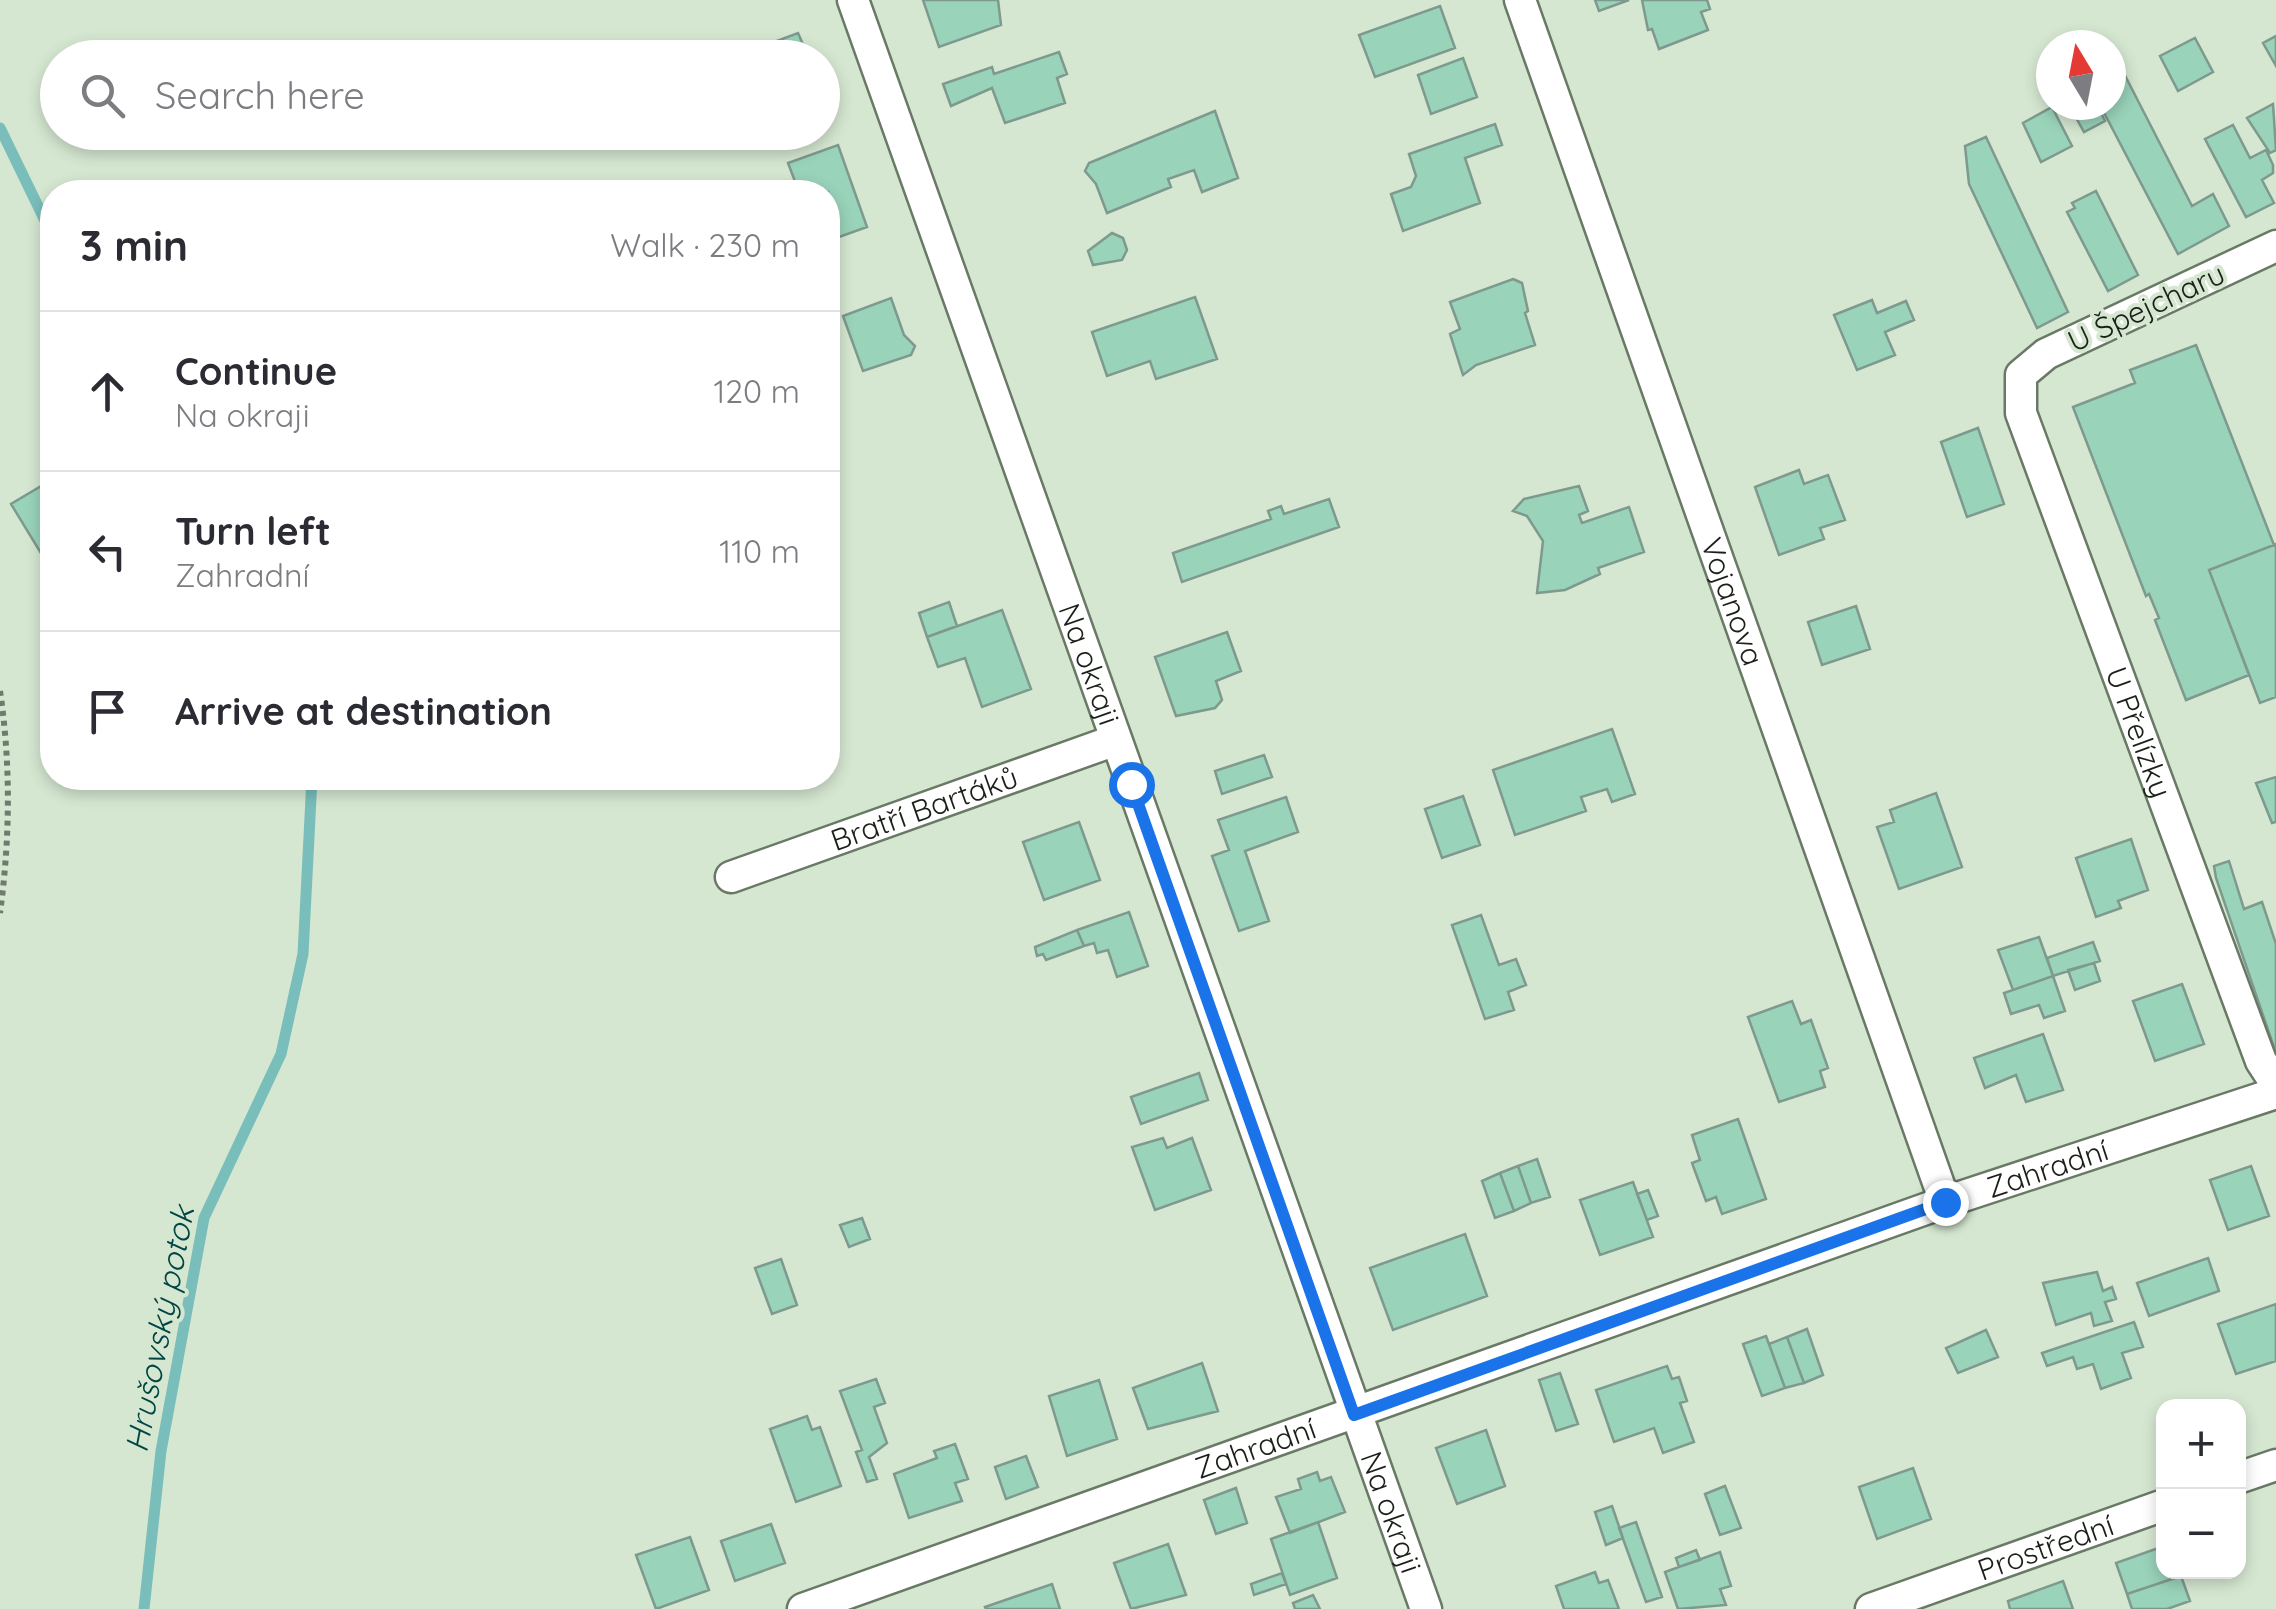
<!DOCTYPE html>
<html lang="en">
<head>
<meta charset="utf-8">
<style>
	body { margin:0; font-family:Quicksand,sans-serif; background:#f7f7f7; color:#2b2b33 }
	.controls { position:absolute; right:30px; bottom:30px; display:grid; overflow:hidden; border-radius:20px; box-shadow:0 5px 15px #0003 }
	.controls button { width:90px; height:90px; display:grid; place-items:center; padding:0; border:0; border-bottom:2px solid #e1e1e2; background:#fff; color:#2b2b33; font:50px sans-serif }
	.compass { position:absolute; left:2036px; top:30px; width:90px; height:90px; border-radius:50%; background:#fff; box-shadow:0 5px 15px #0003; rotate:350deg }
	.stop { position:absolute; width:30px; height:30px; margin:-22px; border:8px solid #1a73e8; border-radius:50%; background:#fff }
	.stop.end { background:#1a73e8; border-color:#fff; box-shadow:0 2px 10px #0008 }
	.list { margin:0; padding:0; list-style:none }
	h2 { display:flex; justify-content:space-between; align-items:center; height:130px; margin:0; padding:0 40px; font-size:42px }
	h2 small { font-size:32px; font-weight:400; color:#7c7c81 }
	.list li { display:grid; grid-template-columns:65px 1fr auto; gap:30px; align-items:center; box-sizing:border-box; height:160px; padding:0 40px; border-top:2px solid #e1e1e2 }
	.list b { display:block; font-size:38px; white-space:nowrap }
	.list p { margin:0; font-size:32px; white-space:nowrap; color:#7c7c81 }
	.list em { font-size:32px; font-style:normal; color:#7c7c81 }
	.icon { flex:none; width:55px; height:55px; fill:none; stroke:currentColor; stroke-width:2; stroke-linecap:round; stroke-linejoin:round }
	.map { position:relative; flex:none; width:2276px; height:1609px; overflow:hidden }
	.search { position:absolute; background:#fff; box-shadow:0 5px 15px #0003; left:40px; top:40px; width:800px; height:110px; display:flex; align-items:center; gap:25px; box-sizing:border-box; padding:0 35px; border-radius:55px; color:#7c7c81; font-size:38px }
	.panel { position:absolute; background:#fff; box-shadow:0 5px 15px #0003; left:40px; top:180px; width:800px; height:610px; border-radius:40px }
	.map>svg:first-child { display:block }
	.lines { fill:none; stroke-linecap:round; stroke-linejoin:round }
	.stream { stroke:#79bebb; stroke-width:11 }
	.building { fill:#99d3ba; stroke:#7e998d; stroke-width:2.5 }
	.minor-casing { stroke:#697965; stroke-width:35 }
	.path { stroke:#6f7b6d; stroke-width:6; stroke-dasharray:5 5; stroke-linecap:butt }
	.minor { stroke:#fff; stroke-width:30 }
	.route { stroke:#1a73e8; stroke-width:12 }
	.labels { text-anchor:middle; dominant-baseline:central; stroke-width:8; stroke-linejoin:round; paint-order:stroke }
	.street-label { font-size:30px; fill:#1a2018; stroke:#d5e7d1 }
	.water-label { font-size:32px; font-style:italic; fill:#014544; stroke:#d5e7d1 }
</style>
</head>
<body>
<div class="map">
<svg width="2276" height="1609" viewBox="0 0 2276 1609">
	<rect width="100%" height="100%" fill="#d5e7d1"/>
	<g class="lines">
		<path class="stream" d="M0,128L52,235
			M144,1609L161,1451L204,1218L281,1054L303,954L312,778"/>
	</g>
	<path class="building" d="M923,0H998L1001,25L939,47Z
		M1595,0H1629L1599,11Z
		M1642,0H1707L1710,9L1701,12L1708,30L1659,49L1652,29L1648,30Z
		M1440,6L1455,48L1375,77L1359,35Z
		M798,33L809,58H761L758,48Z
		M2276,36V66L2263,43Z
		M2195,38L2213,72L2178,91L2160,56Z
		M1059,52L1067,74L1057,78L1065,103L1005,123L992,88L951,106L943,84L992,67L994,74Z
		M2115,56L2192,206L2213,194L2229,226L2178,254L2100,105H2111V59Z
		M1463,58L1477,97L1431,114L1418,75Z
		M2273,104L2276,150L2270,153L2247,118Z
		M2069,105H2097L2105,121L2084,132Z
		M2052,107L2072,146L2041,162L2023,123Z
		M1215,111L1238,178L1202,192L1194,170L1168,179L1171,187L1107,213L1096,184L1085,171L1089,163Z
		M1495,124L1502,145L1465,158L1480,203L1403,231L1391,194L1411,187L1416,176L1409,154Z
		M2233,125L2250,158L2266,150L2273,165V173L2262,180L2274,203L2246,217L2205,139Z
		M1986,137L2068,312L2037,328L1969,184L1965,146Z
		M838,145L867,227L828,241V192H799L788,163Z
		M2096,191L2138,275L2108,291L2067,212L2075,208L2072,203Z
		M1112,233L1123,238L1127,250L1122,260L1093,265L1088,251Z
		M1513,279L1522,283L1528,311L1525,313L1535,345L1476,365L1463,375L1450,334L1460,329L1450,302Z
		M1195,297L1217,359L1156,379L1150,361L1107,376L1092,332Z
		M891,298L904,335L915,346L911,355L863,371L843,316Z
		M1872,300L1877,313L1906,301L1914,320L1885,332L1895,355L1857,370L1834,315Z
		M2196,345L2274,545L2209,570L2249,675L2186,700L2155,620L2159,618L2149,594L2146,596L2073,407L2135,383L2130,370Z
		M1978,428L2004,504L1967,517L1941,442Z
		M1799,470L1804,484L1828,475L1845,520L1820,528L1824,539L1779,555L1755,487Z
		M48,482L52,489L50,568L11,504Z
		M1579,486L1588,511L1579,515L1582,523L1629,507L1644,552L1598,568L1600,574L1565,590L1537,593L1543,541L1527,516L1513,511L1524,499Z
		M1329,499L1339,527L1182,582L1173,553L1271,519L1268,511L1281,506L1284,514Z
		M2276,544V697L2260,703L2209,570Z
		M949,602L957,626L927,637L919,613Z
		M1856,606L1870,649L1822,665L1808,622Z
		M1002,610L1031,689L982,707L965,658L938,667L927,637Z
		M1227,632L1241,671L1216,681L1222,700L1215,708L1176,716L1155,657Z
		M1612,729L1635,794L1612,802L1607,789L1581,797L1586,811L1515,835L1493,770Z
		M1264,755L1272,777L1222,794L1215,771Z
		M2276,777V822L2272,823L2256,783Z
		M1936,793L1962,867L1899,889L1877,827L1894,822L1890,810Z
		M1463,796L1480,845L1442,858L1425,809Z
		M1286,797L1298,832L1245,851L1269,921L1239,931L1212,856L1229,850L1218,820Z
		M1079,822L1100,880L1044,900L1023,842Z
		M2131,839L2148,890L2118,901L2121,908L2096,917L2076,858Z
		M2229,861L2244,909L2262,902L2276,944V1053L2216,878L2214,866Z
		M1129,912L1148,966L1117,977L1108,950L1097,953L1094,943L1084,946L1077,930Z
		M1481,915L1499,965L1516,959L1526,985L1508,992L1514,1010L1485,1019L1452,925Z
		M1077,930L1084,946L1046,960L1043,954L1037,956L1035,947Z
		M2039,937L2053,976L2013,990L1998,950Z
		M2093,942L2100,961L2053,976L2047,958Z
		M2094,963L2100,981L2075,990L2068,970Z
		M2053,976L2065,1011L2044,1018L2039,1005L2011,1014L2004,993Z
		M2182,984L2204,1044L2155,1061L2133,1001Z
		M1792,1001L1801,1024L1811,1020L1828,1068L1820,1071L1825,1087L1779,1102L1748,1017Z
		M2043,1034L2063,1090L2026,1102L2016,1075L1985,1088L1974,1058Z
		M1199,1073L1208,1100L1141,1124L1131,1097Z
		M1738,1119L1766,1199L1722,1214L1716,1197L1706,1201L1692,1163L1700,1160L1692,1135Z
		M1163,1138L1167,1148L1192,1138L1211,1190L1155,1210L1132,1147Z
		M1537,1159L1550,1197L1531,1203L1518,1166Z
		M1518,1166L1531,1203L1514,1211L1500,1173Z
		M2251,1166L2269,1216L2228,1230L2210,1180Z
		M1500,1173L1514,1211L1495,1218L1482,1181Z
		M1633,1182L1653,1237L1600,1255L1580,1200Z
		M1648,1190L1658,1216L1647,1220L1637,1194Z
		M862,1218L870,1239L849,1247L840,1225Z
		M1465,1234L1487,1296L1393,1330L1370,1268Z
		M2208,1258L2219,1291L2149,1316L2137,1283Z
		M781,1259L797,1305L772,1314L755,1268Z
		M2097,1272L2103,1291L2112,1287L2116,1299L2105,1302L2112,1321L2094,1326L2091,1313L2056,1325L2043,1283Z
		M2276,1304V1361L2236,1374L2218,1324Z
		M2134,1322L2143,1347L2122,1353L2131,1378L2101,1389L2093,1364L2077,1369L2073,1357L2047,1366L2042,1353Z
		M1807,1329L1823,1375L1804,1383L1787,1337Z
		M1986,1330L1998,1357L1958,1373L1946,1348Z
		M1766,1336L1785,1388L1762,1396L1743,1344Z
		M1787,1337L1804,1383L1785,1388L1769,1344Z
		M1202,1363L1218,1411L1148,1429L1133,1388Z
		M1667,1366L1672,1379L1679,1377L1687,1401L1680,1403L1694,1442L1663,1453L1654,1428L1614,1442L1596,1390Z
		M1560,1373L1578,1424L1556,1431L1539,1380Z
		M876,1379L885,1403L874,1407L887,1443L869,1457L877,1479L867,1482L856,1452L862,1450L840,1391Z
		M1099,1380L1117,1439L1067,1456L1049,1396Z
		M807,1416L812,1430L820,1427L841,1486L796,1502L770,1429Z
		M1486,1430L1505,1486L1457,1504L1436,1448Z
		M955,1444L968,1479L955,1483L962,1501L909,1518L894,1474L937,1458L934,1451Z
		M1026,1456L1038,1487L1006,1499L995,1467Z
		M1913,1468L1931,1519L1877,1539L1859,1487Z
		M1317,1472L1320,1481L1331,1477L1345,1512L1290,1533L1276,1497L1301,1489L1298,1479Z
		M1725,1486L1741,1528L1720,1535L1705,1494Z
		M1236,1488L1247,1523L1216,1534L1204,1500Z
		M1612,1506L1623,1538L1606,1545L1595,1512Z
		M1318,1522L1337,1578L1290,1595L1271,1539Z
		M1636,1522L1662,1597L1646,1602L1619,1528Z
		M771,1524L785,1563L735,1581L721,1541Z
		M690,1537L709,1590L656,1609L636,1555Z
		M1168,1544L1186,1595L1131,1609L1114,1563Z
		M2164,1546V1572H2180L2181,1576L2127,1594L2116,1563Z
		M1696,1550L1700,1560L1679,1567L1676,1558Z
		M1720,1552L1731,1586L1720,1589L1726,1605L1678,1609L1665,1572Z
		M1595,1572L1599,1583L1608,1580L1619,1609H1564L1556,1586Z
		M1282,1573L1286,1584L1254,1595L1251,1584Z
		M2181,1576L2190,1601L2167,1609H2132L2127,1594Z
		M2063,1581L2073,1609H2010L2008,1601Z
		M1052,1584L1060,1609H986L985,1607Z
		M1313,1595L1320,1609H1295L1293,1603Z"/>
	<g class="lines">
		<g class="minor-casing">
			<g id="minor">
				<path id="s1" d="M853,0L1426,1609"/>
				<path id="s2" d="M1520,0L1945,1202"/>
				<path id="s3" d="M2276,246L2046,354L2021,375V413L2261,1061L2276,1084"/>
				<path id="s4" d="M731,877L1116,740"/>
				<path d="M2238,1478L2276,1465"/>
				<path id="s5" d="M803,1609L1945,1202L2276,1093"/>
				<path id="s6" d="M1871,1609L2164,1505"/>
			</g>
		</g>
		<path class="path" d="M0,691C11,765 10,839 0,913"/>
		<use href="#minor" class="minor"/>
	</g>
	<g class="lines">
		<path class="route" d="M1131,784L1354,1415L1945,1202"/>
	</g>
	<g class="labels">
		<g class="street-label">
			<text transform="translate(2146 307) rotate(-25)">U Špejcharu</text>
			<text stroke="none"><textPath href="#s2" startOffset="638">Vojanova</textPath></text>
			<text stroke="none"><textPath href="#s1" startOffset="705">Na okraji</textPath></text>
			<text stroke="none"><textPath href="#s3" startOffset="665">U Přelízky</textPath></text>
			<text stroke="none"><textPath href="#s4" startOffset="205">Bratří Bartáků</textPath></text>
			<text stroke="none"><textPath href="#s5" startOffset="1320">Zahradní</textPath></text>
			<text stroke="none"><textPath href="#s5" startOffset="480">Zahradní</textPath></text>
			<text stroke="none"><textPath href="#s1" startOffset="1605">Na okraji</textPath></text>
			<text stroke="none"><textPath href="#s6" startOffset="185">Prostřední</textPath></text>
		</g>
		<g class="water-label">
			<text transform="translate(159 1329) rotate(-79)">Hrušovský potok</text>
		</g>
	</g>
</svg>
<div class="controls">
<button>+</button>
<button>−</button>
</div>
<svg class="compass" viewBox="-18 -18 36 36"><path d="M0-13l5 13h-10z" fill="#e53935"/><path d="M0 13l5-13h-10z" fill="#7c7c81"/></svg>
<div class="stop" style="left:1131px;top:784px"></div>
<div class="stop end" style="left:1945px;top:1202px"></div>
<div class="search"><svg class="icon" aria-label="search" viewBox="0 0 24 24"><circle cx="10" cy="10" r="6"/><path d="M15 15l6 6"/></svg>Search here</div>
<section class="panel">
<h2>3 min<small>Walk · 230 m</small></h2>
<ul class="list">
<li><svg class="icon" aria-label="ahead" viewBox="0 0 24 24"><path d="M12 20V5M6 11l6-6 6 6"/></svg><div><b>Continue</b><p>Na okraji</p></div><em>120 m</em></li>
<li><svg class="icon" aria-label="left" viewBox="0 0 24 24"><path d="M17 20v-9H6M10 6l-5 5 5 5"/></svg><div><b>Turn left</b><p>Zahradní</p></div><em>110 m</em></li>
<li><svg class="icon" aria-label="arrive" viewBox="0 0 24 24"><path d="M6 21V4h12l-3 4 3 4H6"/></svg><div><b>Arrive at destination</b></div></li>
</ul>
</section>
</div>
</body>
</html>
